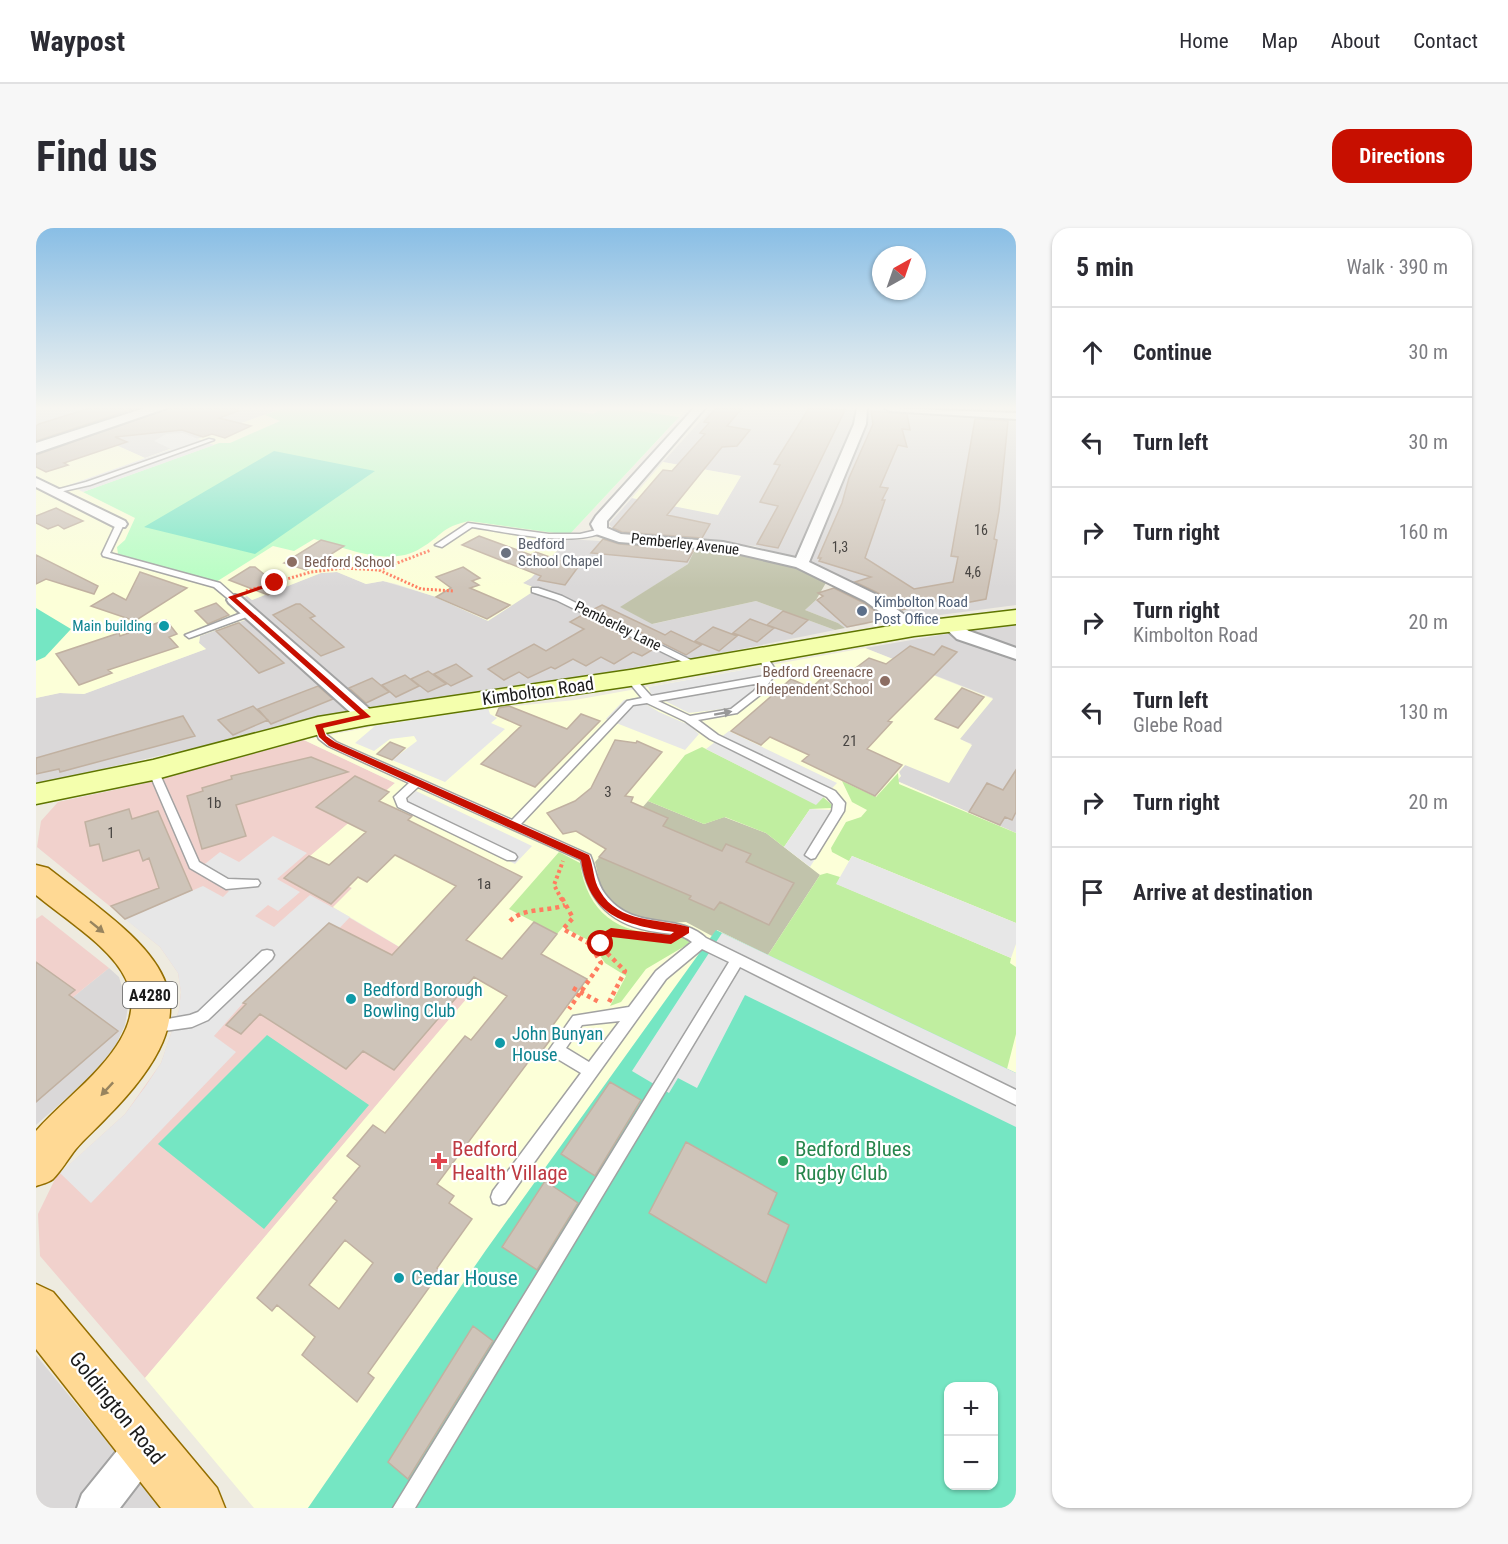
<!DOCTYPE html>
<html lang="en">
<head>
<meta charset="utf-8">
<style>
	body { margin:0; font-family:"Roboto Condensed",sans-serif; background:#f7f7f7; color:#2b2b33 }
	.controls { position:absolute; right:18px; bottom:18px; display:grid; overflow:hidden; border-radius:12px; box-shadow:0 2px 4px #0004 }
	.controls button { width:54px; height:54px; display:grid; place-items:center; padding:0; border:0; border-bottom:2px solid #e1e1e2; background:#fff; color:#2b2b33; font:30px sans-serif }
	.compass { position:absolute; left:836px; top:18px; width:54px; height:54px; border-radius:50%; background:#fff; box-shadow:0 2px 4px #0004; rotate:40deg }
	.stop { position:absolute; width:18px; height:18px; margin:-14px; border:4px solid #c70f00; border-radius:50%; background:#fff }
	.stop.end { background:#c70f00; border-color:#fff; box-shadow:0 2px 6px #0008 }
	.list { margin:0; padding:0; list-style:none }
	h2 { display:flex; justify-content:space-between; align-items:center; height:78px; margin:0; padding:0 24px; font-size:26px }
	h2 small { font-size:20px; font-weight:400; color:#7c7c81 }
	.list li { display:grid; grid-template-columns:39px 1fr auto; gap:18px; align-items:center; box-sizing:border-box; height:90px; padding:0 24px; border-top:2px solid #e1e1e2 }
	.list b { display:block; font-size:22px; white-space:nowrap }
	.list p { margin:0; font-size:20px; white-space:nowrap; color:#7c7c81 }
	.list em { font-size:20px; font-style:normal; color:#7c7c81 }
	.icon { flex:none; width:33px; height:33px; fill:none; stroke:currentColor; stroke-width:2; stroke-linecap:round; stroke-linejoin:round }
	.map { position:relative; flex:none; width:980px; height:1280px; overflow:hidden; border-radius:18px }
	header { display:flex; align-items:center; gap:36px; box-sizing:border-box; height:84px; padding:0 30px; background:#fff; border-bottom:2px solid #e1e1e2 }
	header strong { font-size:28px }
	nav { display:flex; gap:33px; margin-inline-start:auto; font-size:21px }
	.intro { display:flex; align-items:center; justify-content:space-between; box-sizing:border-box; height:144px; padding:0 36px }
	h1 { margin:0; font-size:42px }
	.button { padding:15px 27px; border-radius:18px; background:#c70f00; color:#fff; font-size:21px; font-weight:700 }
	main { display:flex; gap:36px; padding:0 36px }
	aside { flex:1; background:#fff; border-radius:18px; box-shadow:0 2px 4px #0004 }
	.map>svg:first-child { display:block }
	.residential { fill:#dad8d8 }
	.commercial { fill:#f1d1cc }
	.education { fill:#fcffd8 }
	.construction { fill:#c1c3ab }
	.grass { fill:#c0eea0 }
	.park { fill:#b6fec2 }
	.pitch { fill:#75e6c3; fill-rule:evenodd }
	.parking { fill:#e7e7e7 }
	.building { fill:#cec4b9; stroke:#c1b1a1; stroke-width:1.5; fill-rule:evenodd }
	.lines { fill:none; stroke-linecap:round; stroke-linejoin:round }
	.service-casing { stroke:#a2a2a2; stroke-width:3 }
	.minor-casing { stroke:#a2a2a2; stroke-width:4 }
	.tertiary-casing { stroke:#a2a2a2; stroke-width:4 }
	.secondary-casing { stroke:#5f7500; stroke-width:3 }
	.primary-casing { stroke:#936e00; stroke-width:3 }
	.path-far2 { stroke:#ff7d60; stroke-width:3; stroke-dasharray:2 2; stroke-linecap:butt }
	.path-far1 { stroke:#ff7d60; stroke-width:4; stroke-dasharray:3 3; stroke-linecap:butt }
	.path { stroke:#ff7d60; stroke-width:4.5; stroke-dasharray:4 4; stroke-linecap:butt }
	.service { fill:#fff; fill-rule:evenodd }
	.minor { fill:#fff; fill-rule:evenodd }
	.tertiary { fill:#fff; fill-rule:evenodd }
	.secondary { fill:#f4ffad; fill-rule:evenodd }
	.primary { fill:#ffd994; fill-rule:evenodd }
	.oneway { fill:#989898 }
	.oneway2 { fill:#98845e }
	.route { fill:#c70f00 }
	.worship-dot { fill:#6b7280; stroke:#fff; stroke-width:2 }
	.education-dot { fill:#8d6e63; stroke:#fff; stroke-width:2 }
	.service-dot { fill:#5c6f8a; stroke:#fff; stroke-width:2 }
	.culture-dot { fill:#0f9aa8; stroke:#fff; stroke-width:2 }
	.health-dot { fill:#e0444e; stroke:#fff; stroke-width:2 }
	.leisure-dot { fill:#2e9e5b; stroke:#fff; stroke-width:2 }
	.labels { text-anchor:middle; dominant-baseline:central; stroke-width:4.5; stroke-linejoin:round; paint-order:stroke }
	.far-number-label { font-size:14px; fill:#484542 }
	.far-worship-label { font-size:15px; fill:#5b616d; stroke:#fff; text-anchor:start }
	.far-street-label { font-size:15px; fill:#1b1b1b; stroke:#fff }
	.far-education-label { font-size:15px; fill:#785e54; stroke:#fff; text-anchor:start }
	.far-service-label { font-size:15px; fill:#4e5e75; stroke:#fff; text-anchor:start }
	.far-culture-label { font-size:15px; fill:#0d838f; stroke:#fff; text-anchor:end }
	.number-label { font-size:15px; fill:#484542 }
	.shield { fill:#fff; stroke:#5f5f5f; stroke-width:1.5 }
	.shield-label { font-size:16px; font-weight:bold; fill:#1b1b1b }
	.street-label { font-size:18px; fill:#1b1b1b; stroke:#fff }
	.culture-label { font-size:18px; fill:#0d838f; stroke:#fff; text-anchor:start }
	.near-health-label { font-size:21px; fill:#be3a42; stroke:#fff; text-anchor:start }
	.near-leisure-label { font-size:21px; fill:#27864d; stroke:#fff; text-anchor:start }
	.near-culture-label { font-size:21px; fill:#0d838f; stroke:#fff; text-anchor:start }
	.near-street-label { font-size:21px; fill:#1b1b1b; stroke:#fff }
</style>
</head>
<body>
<header>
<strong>Waypost</strong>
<nav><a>Home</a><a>Map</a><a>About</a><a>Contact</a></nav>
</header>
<div class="intro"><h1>Find us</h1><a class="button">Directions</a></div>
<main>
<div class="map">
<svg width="980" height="1280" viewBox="0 0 980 1280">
	<rect width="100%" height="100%" fill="#eeebe0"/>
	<path class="residential" d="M0,180H96L0,210Z
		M151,180H247L109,230L62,209Z
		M676,180H980V377L881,390L787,340L719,318L591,306L577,301L573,296L596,270L682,286L705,248L627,234Z
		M531,311L660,319L652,336L585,379L617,396L720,373L799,402L656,431L506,360H499L486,355L495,350Z
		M301,344L330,356L347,353L397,368L502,363L644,431L492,459L336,479L0,556V470L23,465L48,466L170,421L163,415L164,408L208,391L190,375L211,368L216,372L285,345Z
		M780,372L815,383L832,396L809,400L802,395L769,382Z
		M980,394V605L861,553L862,545L869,537L936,516L923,511L957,470L829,420Z
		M73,740L83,749L92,779L89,797L78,821L67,838L0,897V799Z
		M0,1127L125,1280H0Z"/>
	<path class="commercial" d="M268,512L359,555L275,628L279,630L287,644L316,660L297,680L438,763L109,1150L4,1028L2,986L20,949L89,886L125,835L143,782L145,764L142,745L124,719L1,619L5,593L22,574L106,556Z
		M6,687L73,740L0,799V691Z"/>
	<path class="education" d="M247,180H652L533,307L521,323L495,350L487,355L499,360L498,363L452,393L397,368L360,356L347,353L330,356L301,344L285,345L216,372L211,368L190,375L209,392L164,408L163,415L170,421L48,466L24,465L0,470V230L62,209L109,230Z
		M627,234L705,248L682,287L596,270Z
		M829,420L957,471L924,511L936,517L913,555L869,537L863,544L865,548L861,553L980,605V845L680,702L450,1022L272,1280H218L109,1150L437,763L297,679L316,660L286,644L279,631L274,628L359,555L268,512L401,486L539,472Z"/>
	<path class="construction" d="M660,319L744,333L776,344L791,353L780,372L769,382L802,395L809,400L799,402L720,373L616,396L584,379L652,336Z
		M612,573L668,596L688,589L730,605L784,647L732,727L681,702L676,708L650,694L625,695L605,691L582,681L566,664L559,634Z"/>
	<path class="grass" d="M666,519L780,576L787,569L796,577L795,580L774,581L748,619L730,605L689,589L668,596L612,573L649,527Z
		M862,545L863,556L980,605V695L816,628L813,633L796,624L795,620L810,594L825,589L831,582L816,574L806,553L840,569Z
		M523,624L544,635C552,691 590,710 644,705L654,715L610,741L585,774L574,778L590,748L569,735L554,713L527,699L521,706L473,681Z
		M791,645L804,649L801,656L975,730L974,735L980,739V806L971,841L732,727L784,647Z"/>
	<path class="park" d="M247,180H518L557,186L564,182H597L643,189L533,307L433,293C405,299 406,308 385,320C354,340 310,320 278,311L258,323L237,318L180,354L82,326L81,319L89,312L99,290L47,264L183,215H194L244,193L229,187Z"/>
	<path class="pitch" d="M238,223L339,243L219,326L108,299Z
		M0,380L35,401L9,429L0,433Z
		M680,702L980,845V1280H272L450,1022ZM912,1158H958V1258H912Z
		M231,807L333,877L228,1001L122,916Z"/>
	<path class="parking" d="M147,205L178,217L47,264L33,257L135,221L118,213L130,206Z
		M723,439L731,444L716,464L695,480L653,485L615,466L612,459Z
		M600,470L623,484L653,497L663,506L649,522L570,491L588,472Z
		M452,480L454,486L461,490L455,495L469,501L409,554L356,532L381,513L378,508L354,511L338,523L319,515L339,498Z
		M693,503L801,555L780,577L670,521Z
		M380,563L496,618L479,636L362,579Z
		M774,581L794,582L807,587L774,639L748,619Z
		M237,608L271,625L241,651L264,664L242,683L232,677L219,688L238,699L274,667L314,689L295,709L227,755L208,774L178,808L200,824L55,975L24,945L89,886L109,859L125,835L143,782L145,764L142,745L124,719L89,691L167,658L187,669L193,663L160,643L184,624L203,634Z
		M816,628L980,695V716L975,730L800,656Z
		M686,705L980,845V899L709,767L661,860L642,850L633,865L596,843Z"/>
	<path class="building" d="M54,180H100L0,213V198L3,196Z
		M133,180H202V183L183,190L215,198L189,210L176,206L167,209L146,202L79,209L91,214L28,235L32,237L10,244L0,239V227Z
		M687,180H706L691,198L714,202L701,218L686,219L631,287L674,296L666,310L586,304L577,300L627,242L636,243L669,206L664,205L673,195L668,194L679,181Z
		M773,180L809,182L742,320L721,316L742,278L724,274L744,237L738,236Z
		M835,183L871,186L874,202L866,201L871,219L862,217L844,259L852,260L846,272H849L829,330L878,361L917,354L922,329L915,328L939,191L972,193L963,283L958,311L961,312L950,371L924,376L915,369L866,382L842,365L819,354L835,349L783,333L785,330H782L806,275L813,250L837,196Z
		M20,280L30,285L47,293L28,301L22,297L12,301L0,295V288Z
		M443,308L495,327L500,324L542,339L529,357L502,352L505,348L426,317Z
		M567,311L583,316L658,322L651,334L555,325Z
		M285,312L308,318L270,342L248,335Z
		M0,327L62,358L58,366L10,351L0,356Z
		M214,339H219L244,359L232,367L193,352Z
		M427,339L444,350L436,353L443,357L434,360L474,377L451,391L400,369L415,360L400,349Z
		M104,344L151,360L99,393L55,378L77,365L90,372Z
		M798,360L828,375L850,391L811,399L781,372L787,368L782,365Z
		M180,375L193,387L172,396L159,383Z
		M260,376H264L279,388L274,390L308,419L285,428L237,387Z
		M566,377L629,407L635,403L665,417L650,427L558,381Z
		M747,383L772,392L756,406L731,397Z
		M546,387L616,422L606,428L597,424L578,436L565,429L550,438L537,431L519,441L515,439L492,450L483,444L468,452L452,441L498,416L510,423L548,401L534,394Z
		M714,391L738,400L721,414L697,405Z
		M130,392L141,406L133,409L142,419L72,442L76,445L43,457L20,426L83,405L84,408Z
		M202,395H203L248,435L223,445L180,403Z
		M677,399L701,408L683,423L659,413Z
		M874,418L898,427L906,418L921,424L852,493L856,494L831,521L866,537L839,568L766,533L773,527L734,509L725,517L695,503L755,451L775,460L795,442L809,448L833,430L850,436Z
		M420,436L436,448L415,458L398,446Z
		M392,443L410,456L392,464L375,451Z
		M369,447L383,458L360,469L346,457Z
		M336,450L353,464L330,475L313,460Z
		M282,458L297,471L235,496L222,481Z
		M926,460L948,469L922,500L899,491Z
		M217,478L232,492L197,507L182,492Z
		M473,478L531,501L545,486L564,493L499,559L445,536L485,498L460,487L463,480Z
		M147,488L159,508L24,544L23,541L0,546V530Z
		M579,512L600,515L601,513L626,524L589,568L597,569L595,574L632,590L627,598L686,623L690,616L715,626L710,634L758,655L733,697L684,674L678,682L653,671L655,668L563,629L570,621L540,603L527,606L511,585L539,573L555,560Z
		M354,514L369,520L356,532L341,526Z
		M275,529L312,544L200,577L210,608L166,621L151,568L167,563L166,560L196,551L195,548Z
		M980,542V584L976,592L969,589L964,597L933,584L951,555L967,562Z
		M319,548L353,564L343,573L376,588L372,592L486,649L430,712L466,731L498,694L521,706L505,726L551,751L517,797L523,800L500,831L496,829L401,956L418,968L413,975L436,991L401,1040L405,1043L332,1145L338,1150L321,1174L266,1127L279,1109L241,1077L236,1083L221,1070L301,973L297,970L324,938L311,928L337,897L349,905L429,808L435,812L471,768L438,749L358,842L327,823L310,841L224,786L205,806L190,797L210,776L207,775L293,695L356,727L420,658L359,627L331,654L322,649L295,676L248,650L273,628L293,637L330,604L280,579ZM309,1012L337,1035L303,1081L273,1057Z
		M93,581L96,591L122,583L156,662L89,691L75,678L123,660L113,630L107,633L103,622L67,633L63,616L54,618L49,594Z
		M0,734L39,762L33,767L82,803L0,874Z
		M574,854L605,872L559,948L525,926Z
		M650,914L741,965L732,986L753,997L730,1055L613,985Z
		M509,953L542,975L501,1042L466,1019Z
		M437,1098L457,1113L372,1251L352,1234Z"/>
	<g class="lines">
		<g class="service-casing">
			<path id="service" d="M173,211L178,212L54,257L19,265L16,263L50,254Z
				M81,294L88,296L74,325L184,355L203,372L196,374L178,359L67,328L66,326Z
				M432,295L513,306H544L565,301L569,303C539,320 470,304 436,299L406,319L399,317Z
				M496,360H502L526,368L669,439L667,441H661L520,372L496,364Z
				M213,382L217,385L216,387L156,409L153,410L149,407Z
				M726,425L729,426L741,444L724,467L701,485L662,492L682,507L799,563L809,575L808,583L779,630L775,631L769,627L796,583L797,576L791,569L674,511L649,493L611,475L597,477L485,596L554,627C560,640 560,654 569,666C598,705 641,683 670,710L980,862V877L704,739L379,1280H357L693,734L666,721L630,751L469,975L463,977L457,975L455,969L457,963L545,845L515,827L513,822L537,788L593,779L620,743L656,714C645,705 634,706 621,704C577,698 553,676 545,632L382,559L370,570L371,574L479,626L481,629L479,632H471L362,579L358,569L373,555L292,518L283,511L277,498L282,495L286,496L291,507L300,514L476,592L591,473L606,470L591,452V448H597L615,468L728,448L731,444L721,428ZM724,455L718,463L695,481L654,488L622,473ZM584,793L553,834L530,820L546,797Z
				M117,539L122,542L163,634L192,651L222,652L224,655L222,658L190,661L154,640L112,542Z
				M231,722L236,723L238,727L236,731L172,792L156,799L114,805L109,803L107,799L109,795L154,787L162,784L226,723Z"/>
		</g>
		<g class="minor-casing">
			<path id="minor" d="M658,180H669L571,293V300L585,306L687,314L760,330L818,196L821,180H831L830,196L773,334L841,367L884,398L886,401L884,404H872L829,373L760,339L687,322L583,314L560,306L555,296L560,288Z
				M849,180L980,185V191L854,183Z
				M0,250L89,293L91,296L89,299H79L0,259Z
				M199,367L205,369L338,485L340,489L338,493H324L193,375L191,372L193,369Z
				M915,393L933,403L980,420V431L921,411L907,398Z
				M110,1197L123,1203L129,1216L123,1229L84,1280H41L46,1266L97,1203Z"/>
		</g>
		<g class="tertiary-casing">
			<path id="tertiary" d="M109,180H131L0,225V215Z"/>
		</g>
		<g class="secondary-casing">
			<path id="secondary" d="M980,382V396L878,408L594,458L331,497L284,506L117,552L0,576V556L117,532L282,489L331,481L594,442L878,394Z"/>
		</g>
		<g class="primary-casing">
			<path id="primary" d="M0,637L12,640C117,722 194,765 71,889C61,900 49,910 39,922C32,931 25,943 17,951C12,955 5,956 0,958V903C20,880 45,861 65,838C139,755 63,718 0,667Z
				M0,1056L17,1064L181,1260L189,1280H125L0,1121Z"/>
		</g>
		<path class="path-far2" d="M343,342L395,322
			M210,363L275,344L308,340L343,342L385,361L418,363"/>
		<path class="path-far1" d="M526,672L518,657L527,633"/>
		<path class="path" d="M526,670L537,690L527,701L554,716L565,735L533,781
			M474,693C488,679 511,684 529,677
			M537,760L563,774
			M573,774L589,743L568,722L565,711L575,705L586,706"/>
		<use href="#service" class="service"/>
		<use href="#minor" class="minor"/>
		<use href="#tertiary" class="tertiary"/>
		<use href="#secondary" class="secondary"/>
		<use href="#primary" class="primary"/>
	</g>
	<defs><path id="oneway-solid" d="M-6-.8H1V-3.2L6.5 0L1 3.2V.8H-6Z" transform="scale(1.5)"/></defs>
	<use class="oneway" href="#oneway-solid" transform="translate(687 485) rotate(-10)"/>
	<g class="oneway2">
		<use href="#oneway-solid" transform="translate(61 699) rotate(39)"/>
		<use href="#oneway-solid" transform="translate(71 861) rotate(133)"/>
	</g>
	<linearGradient id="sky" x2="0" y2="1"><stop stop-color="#89bee5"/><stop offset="0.5" stop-color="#f7f6f1"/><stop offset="1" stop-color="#f7f6f1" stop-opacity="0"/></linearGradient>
	<rect width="980" height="360" fill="url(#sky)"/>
	<path class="route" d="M237,354L243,355L200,370L335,489L287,500L290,508L299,514L553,627C558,639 557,652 564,663C583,696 622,690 653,699V705L635,716L576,709L570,713L569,719H561V708L575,700L634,707L638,704C588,697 553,688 545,632L293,518L283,509L279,497L324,487L192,369Z"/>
	<circle class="worship-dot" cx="470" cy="325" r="6"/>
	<g class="education-dot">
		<circle cx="256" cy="334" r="6"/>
		<circle cx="849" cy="453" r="6"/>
	</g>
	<circle class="service-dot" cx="826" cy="383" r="6"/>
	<g class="culture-dot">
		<circle cx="128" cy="398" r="6"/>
		<circle cx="315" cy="771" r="6"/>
		<circle cx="464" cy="815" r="6"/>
		<circle cx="363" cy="1050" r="6"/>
	</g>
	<path class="health-dot" d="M400 924h6v6h6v6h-6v6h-6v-6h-6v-6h6z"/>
	<circle class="leisure-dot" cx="747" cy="933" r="6"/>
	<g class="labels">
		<g class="far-number-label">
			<text x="945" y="302">16</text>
			<text x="804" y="319">1,3</text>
			<text x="937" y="344">4,6</text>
		</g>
		<g class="far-worship-label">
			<text x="482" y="316">Bedford<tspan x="482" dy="17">School Chapel</tspan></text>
		</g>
		<g class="far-street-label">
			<text transform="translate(649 316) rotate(6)">Pemberley Avenue</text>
			<text transform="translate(582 398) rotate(26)">Pemberley Lane</text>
		</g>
		<g class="far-education-label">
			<text x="268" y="334">Bedford School</text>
			<text x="837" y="444" text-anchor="end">Bedford Greenacre<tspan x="837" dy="17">Independent School</tspan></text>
		</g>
		<g class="far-service-label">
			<text x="838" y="374">Kimbolton Road<tspan x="838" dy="17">Post Office</tspan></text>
		</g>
		<g class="far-culture-label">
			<text x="116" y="398">Main building</text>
		</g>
		<g class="number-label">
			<text x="814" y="513">21</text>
			<text x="572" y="564">3</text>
			<text x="178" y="575">1b</text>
			<text x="75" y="605">1</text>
			<text x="448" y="656">1a</text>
		</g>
		<rect class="shield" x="87" y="754" width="54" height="26" rx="4.5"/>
		<g class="shield-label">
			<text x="114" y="767">A4280</text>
		</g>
		<g class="street-label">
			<text transform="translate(502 463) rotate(-8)">Kimbolton Road</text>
		</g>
		<g class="culture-label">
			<text x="327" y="761">Bedford Borough<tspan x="327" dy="21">Bowling Club</tspan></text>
			<text x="476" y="805">John Bunyan<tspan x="476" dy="21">House</tspan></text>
		</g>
		<g class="near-health-label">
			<text x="416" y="921">Bedford<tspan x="416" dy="24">Health Village</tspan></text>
		</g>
		<g class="near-leisure-label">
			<text x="759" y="921">Bedford Blues<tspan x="759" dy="24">Rugby Club</tspan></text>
		</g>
		<g class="near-culture-label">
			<text x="375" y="1050">Cedar House</text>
		</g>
		<g class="near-street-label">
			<text transform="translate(81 1180) rotate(51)">Goldington Road</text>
		</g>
	</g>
</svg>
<div class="controls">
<button>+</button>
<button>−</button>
</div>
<svg class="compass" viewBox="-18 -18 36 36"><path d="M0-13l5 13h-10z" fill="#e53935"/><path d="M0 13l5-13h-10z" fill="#7c7c81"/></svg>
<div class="stop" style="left:565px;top:716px"></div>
<div class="stop end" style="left:239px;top:355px"></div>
</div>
<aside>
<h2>5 min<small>Walk · 390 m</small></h2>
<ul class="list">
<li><svg class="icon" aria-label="ahead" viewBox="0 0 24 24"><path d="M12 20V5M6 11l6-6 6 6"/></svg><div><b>Continue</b></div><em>30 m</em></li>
<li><svg class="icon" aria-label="left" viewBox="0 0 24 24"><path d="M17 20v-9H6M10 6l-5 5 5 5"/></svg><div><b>Turn left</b></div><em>30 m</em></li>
<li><svg class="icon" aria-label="right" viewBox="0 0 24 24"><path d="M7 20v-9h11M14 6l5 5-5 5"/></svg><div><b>Turn right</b></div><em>160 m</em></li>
<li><svg class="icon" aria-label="right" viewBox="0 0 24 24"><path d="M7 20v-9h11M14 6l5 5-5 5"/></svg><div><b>Turn right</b><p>Kimbolton Road</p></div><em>20 m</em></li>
<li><svg class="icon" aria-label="left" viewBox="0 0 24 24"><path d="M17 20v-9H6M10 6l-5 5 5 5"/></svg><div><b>Turn left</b><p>Glebe Road</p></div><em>130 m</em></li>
<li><svg class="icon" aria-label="right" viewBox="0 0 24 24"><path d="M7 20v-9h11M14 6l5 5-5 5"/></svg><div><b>Turn right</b></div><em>20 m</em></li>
<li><svg class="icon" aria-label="arrive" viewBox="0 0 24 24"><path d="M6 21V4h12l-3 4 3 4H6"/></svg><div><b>Arrive at destination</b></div></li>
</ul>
</aside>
</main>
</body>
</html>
